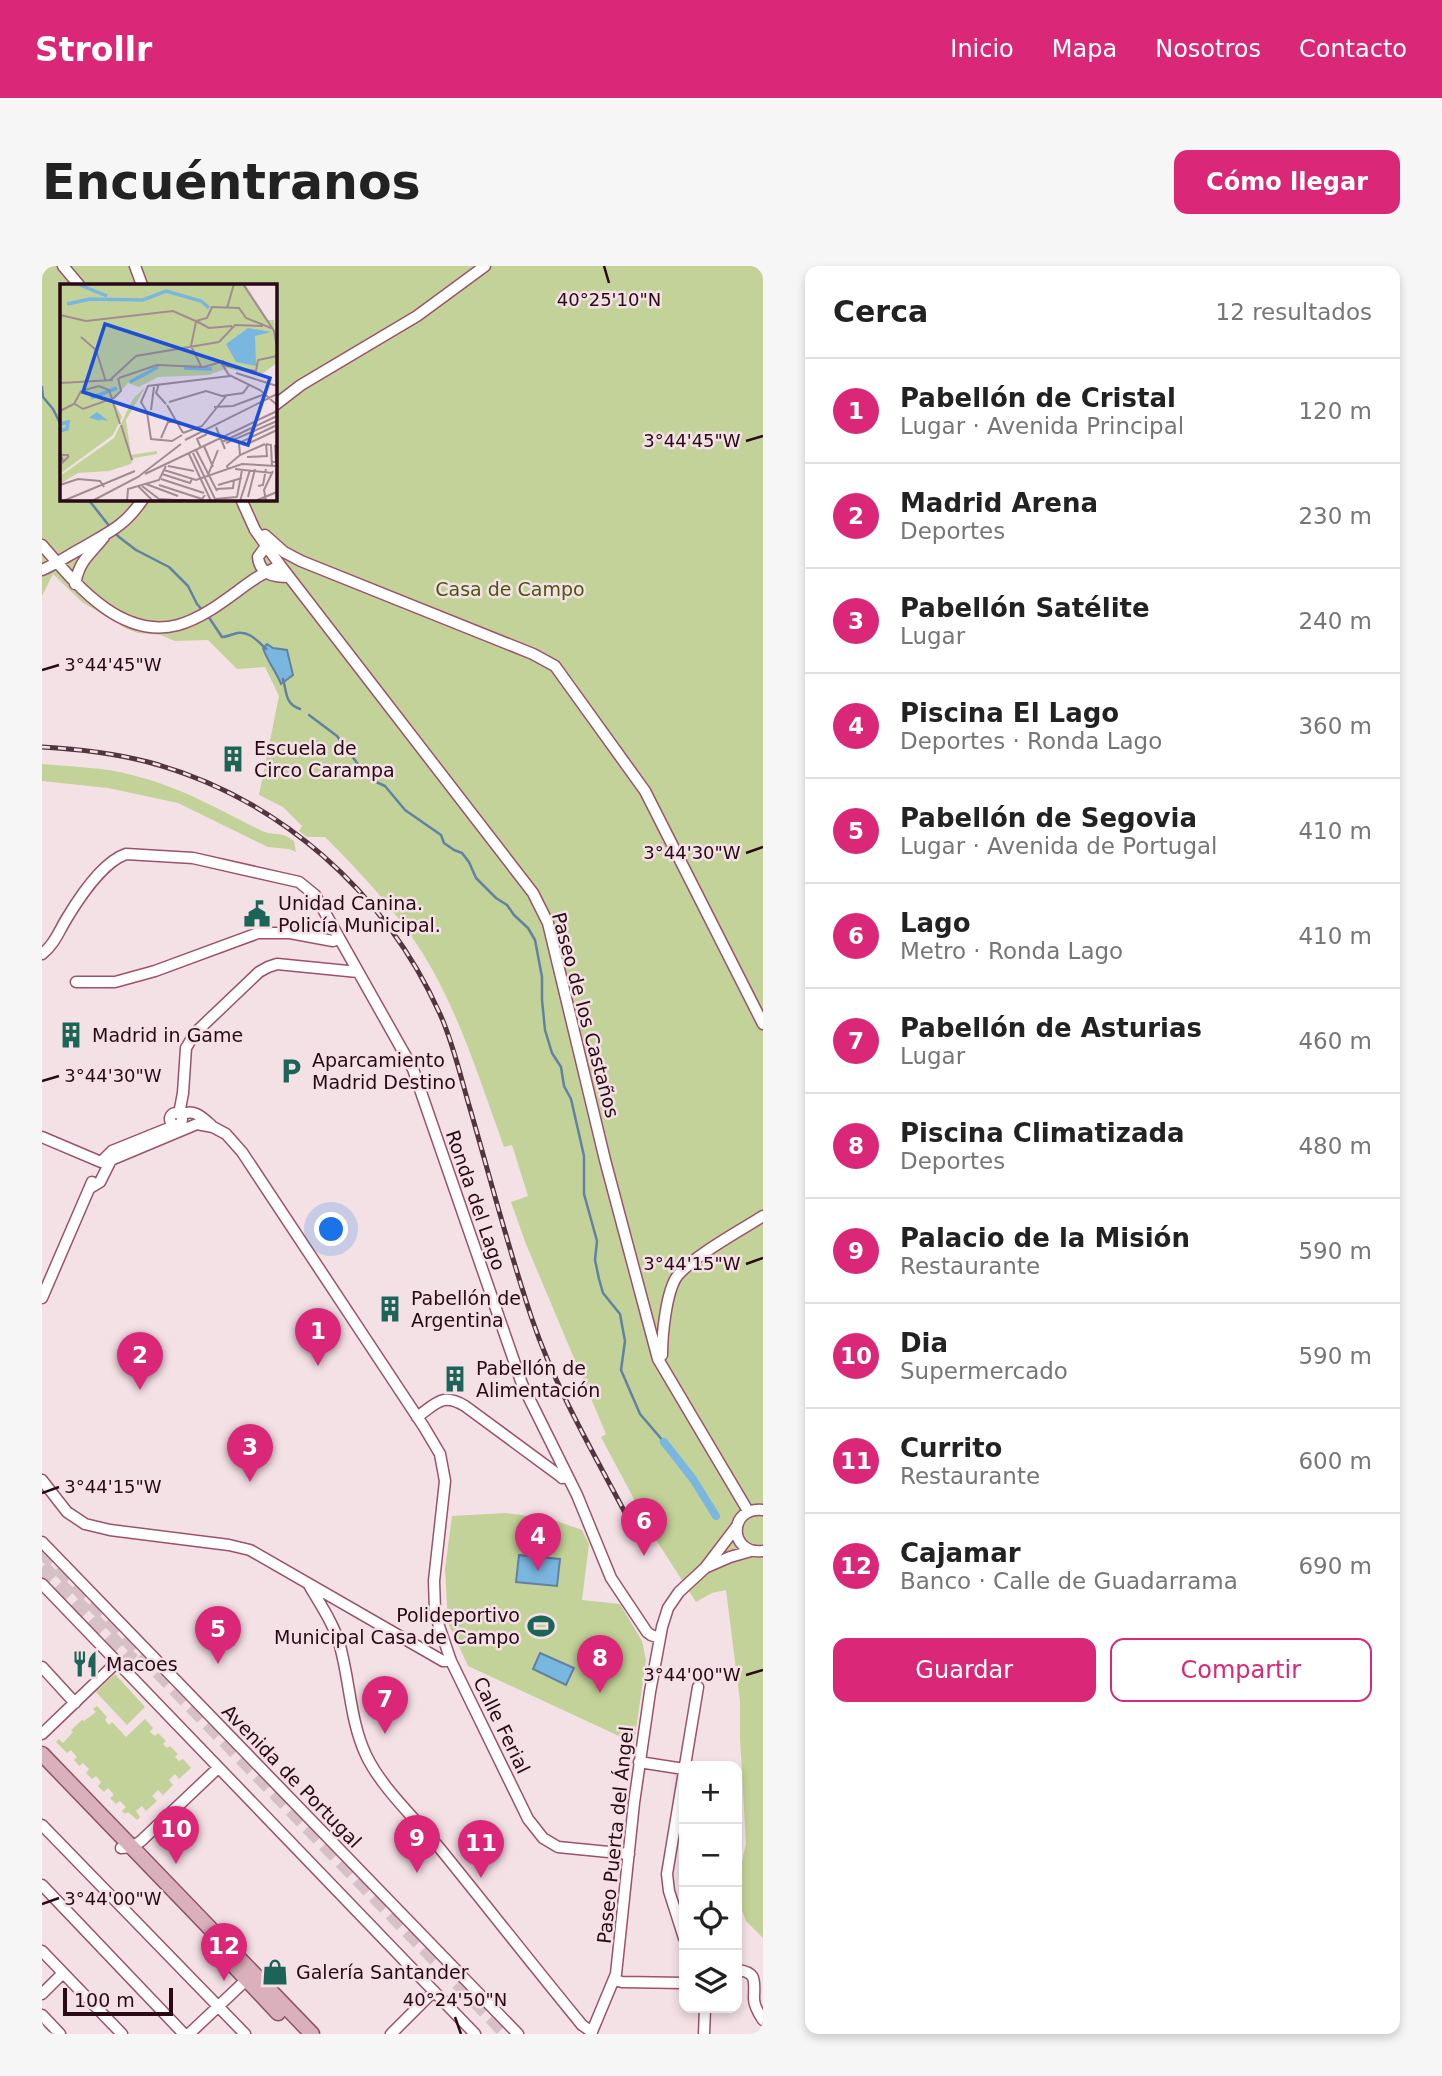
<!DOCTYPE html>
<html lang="es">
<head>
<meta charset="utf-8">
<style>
	body { margin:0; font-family:"DejaVu Sans",sans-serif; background:#f6f6f6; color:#222 }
	.controls { position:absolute; right:21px; bottom:21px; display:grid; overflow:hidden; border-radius:14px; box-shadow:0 4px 10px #0003 }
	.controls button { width:63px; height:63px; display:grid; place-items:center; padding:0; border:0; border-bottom:2px solid #e0e0e0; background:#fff; color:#222; font:35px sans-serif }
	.scale { position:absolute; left:21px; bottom:18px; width:110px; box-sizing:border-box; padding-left:7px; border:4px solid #290a16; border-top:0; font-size:19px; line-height:24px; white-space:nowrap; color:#290a16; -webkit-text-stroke:5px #f4e1e6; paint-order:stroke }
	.you { position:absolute; left:290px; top:964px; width:24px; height:24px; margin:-18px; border:5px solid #fff; border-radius:50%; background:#1a73e8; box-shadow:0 0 0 10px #1a73e833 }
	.badge { display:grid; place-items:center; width:46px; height:46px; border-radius:50%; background:#db2777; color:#fff; font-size:23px; font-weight:700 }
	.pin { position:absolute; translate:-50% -58px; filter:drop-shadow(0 2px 4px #0008) }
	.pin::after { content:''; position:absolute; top:37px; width:24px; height:21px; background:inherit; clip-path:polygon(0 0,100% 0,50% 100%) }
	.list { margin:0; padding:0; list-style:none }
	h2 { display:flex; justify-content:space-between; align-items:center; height:91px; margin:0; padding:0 28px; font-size:30px }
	h2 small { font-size:23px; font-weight:400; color:#767676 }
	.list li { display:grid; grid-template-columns:46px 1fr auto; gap:21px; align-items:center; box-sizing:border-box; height:105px; padding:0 28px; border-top:2px solid #e0e0e0 }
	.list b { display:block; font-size:26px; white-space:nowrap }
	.list p { margin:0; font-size:23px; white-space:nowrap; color:#767676 }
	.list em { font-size:23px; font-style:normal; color:#767676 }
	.actions { display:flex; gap:14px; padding:21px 28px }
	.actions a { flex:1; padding:16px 0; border:2px solid #db2777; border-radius:14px; text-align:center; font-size:24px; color:#db2777 }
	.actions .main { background:#db2777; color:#fff }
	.icon { flex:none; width:38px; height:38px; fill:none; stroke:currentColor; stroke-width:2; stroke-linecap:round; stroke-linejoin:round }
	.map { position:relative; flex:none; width:721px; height:1768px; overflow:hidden; border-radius:14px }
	header { display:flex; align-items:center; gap:42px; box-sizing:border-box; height:98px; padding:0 35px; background:#db2777; color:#fff }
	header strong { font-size:33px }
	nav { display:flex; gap:38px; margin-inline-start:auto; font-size:24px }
	.intro { display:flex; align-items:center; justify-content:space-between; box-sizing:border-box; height:168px; padding:0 42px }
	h1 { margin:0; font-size:49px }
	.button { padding:18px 32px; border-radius:14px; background:#db2777; color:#fff; font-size:24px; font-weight:700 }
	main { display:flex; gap:42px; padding:0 42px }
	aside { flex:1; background:#fff; border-radius:14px; box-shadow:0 4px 10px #0003 }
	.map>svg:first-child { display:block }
	.green { fill:#c3d298; fill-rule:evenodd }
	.water { fill:#79b6e0; stroke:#6182a3; stroke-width:2 }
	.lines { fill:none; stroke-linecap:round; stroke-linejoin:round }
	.stream { stroke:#6182a3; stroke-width:2.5 }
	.canal { stroke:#79b6e0; stroke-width:8 }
	.highway-tunnel { stroke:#d6c1c7; stroke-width:16; stroke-dasharray:16 8; stroke-linecap:butt }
	.minor-casing { stroke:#9e516b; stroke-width:13 }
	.major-casing { stroke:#8d5366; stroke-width:17 }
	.minor { stroke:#fff; stroke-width:10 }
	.major { stroke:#dbb0bd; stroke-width:14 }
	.rail-casing { stroke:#523540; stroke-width:5 }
	.rail { stroke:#f4e1e6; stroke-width:2.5; stroke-dasharray:8; stroke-linecap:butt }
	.ticks { fill:none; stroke:#290a16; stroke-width:2.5 }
	.labels { text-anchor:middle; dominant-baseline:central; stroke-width:5; stroke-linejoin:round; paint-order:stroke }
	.park-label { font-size:19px; fill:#4a570f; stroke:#f4e1e6 }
	.poi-label { font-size:19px; fill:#290a16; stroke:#f4e1e6; text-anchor:start }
	.street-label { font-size:19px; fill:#290a16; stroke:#f4e1e6 }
	.inset-river { fill:none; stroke:#79b6e0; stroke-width:3.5 }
	.inset-road { fill:none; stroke:#a38b93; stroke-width:2 }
	.view { fill:#1d4ed8; fill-opacity:0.15; stroke:#1d4ed8; stroke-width:3.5 }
	.inset-edge { fill:none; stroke:#290a16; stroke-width:3.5 }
	.ticks-label { font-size:18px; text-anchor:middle; fill:#290a16; stroke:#f4e1e6; stroke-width:5; stroke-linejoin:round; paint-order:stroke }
</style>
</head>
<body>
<header>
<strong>Strollr</strong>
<nav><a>Inicio</a><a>Mapa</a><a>Nosotros</a><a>Contacto</a></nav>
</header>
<div class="intro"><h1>Encuéntranos</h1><a class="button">Cómo llegar</a></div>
<main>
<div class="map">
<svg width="721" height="1768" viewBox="0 0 721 1768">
	<rect width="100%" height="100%" fill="#f4e1e6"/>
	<path class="green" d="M0,0H721V1672L704,1655L699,1642V1600L704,1578L698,1472V1435L684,1324L670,1327L654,1336L611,1269L559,1171L564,1168L484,978L469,936L486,930L470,879L462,881C438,815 415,739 376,680C350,640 317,605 283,571H265L257,565L260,560L241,541L217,529L237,430L223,401L195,403L166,374L133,375L119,369L96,367L85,363L40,336L11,308L0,330ZM19,19H233V233H19Z
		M0,498C30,501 61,501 90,509C136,520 176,543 218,564C233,571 238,564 252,575L254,586L247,583L226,581L136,537L66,522L0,515Z
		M464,1247L509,1253L540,1264L547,1278L540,1334L578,1338L600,1375L604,1394L592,1477L426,1400L406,1357L403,1303L410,1250Z
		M73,1408L103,1441L85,1459L54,1426Z
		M55,1440L65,1451L63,1454L67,1459L70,1456L84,1471L103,1453L111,1462L108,1466L113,1470L116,1467L124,1475L121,1478L125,1482L128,1480L136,1488L133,1491L137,1495L141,1493L149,1502L137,1513L133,1508L127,1514L131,1519L121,1529L116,1524L110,1530L115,1535L104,1545L100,1540L94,1545L98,1551L95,1554L86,1546L83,1548L80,1545L84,1541L78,1535L74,1538L68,1532L72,1529L66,1522L62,1526L56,1520L59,1516L54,1510L50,1513L44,1507L47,1503L41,1497L37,1500L32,1494L35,1491L29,1484L25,1487L14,1476L17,1473L21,1477L31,1466L29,1464L40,1454L42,1455L54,1446L51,1443Z"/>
	<path class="water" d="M225,378L231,382L245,384L251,409L239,418C234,405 225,395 221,382Z
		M477,1289L518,1293L515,1320L474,1316Z
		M498,1387L532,1402L524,1419L491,1403Z"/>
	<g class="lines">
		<path class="stream" d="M0,121L1,131L11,143L19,159
			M46,233L68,261
			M72,266L77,271L94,284L127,301L146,320L155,338L161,345
			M166,350L180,371C184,371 188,369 192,368C205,363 215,374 224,383
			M241,413C245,427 243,438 258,443
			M267,449L295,470L318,501L332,515L343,520L363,544L399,569L402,577L412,584L420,587L427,596L434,612L454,632L465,639L472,649L486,662L493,674L500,711V734L503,764L510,787L519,801L522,820L529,833L542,890V928L555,975L553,994L557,1013L561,1027L578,1048L580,1059L583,1075L579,1104L598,1148L622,1176"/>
		<path class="canal" d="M622,1176L651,1213L674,1250"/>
		<path class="highway-tunnel" d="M0,1284L466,1768
			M0,1301L90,1395"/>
		<g class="minor-casing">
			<path id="minor" d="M21,0L37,19
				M93,0L100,19
				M233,139L259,119L375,50L443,0
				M199,233L213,264L238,299L491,627L506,657L563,894L616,1093L706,1245
				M223,269L242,286L259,295L491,388L513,400L603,525L721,758
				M0,279C33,317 78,374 136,359C165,351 190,328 214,312C222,307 230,304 238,299
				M224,280L216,291C218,309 232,311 247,311
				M0,304C14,298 27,289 40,282C67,266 82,261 101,233
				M33,318C38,293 47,290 62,271
				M0,688C12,679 17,665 25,652C37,632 61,596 84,588L151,592L257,616L273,629L371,803L480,1118L535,1229L569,1312L605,1366L609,1369L617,1372
				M34,716H73L113,705L216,667H248L291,675L297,672
				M128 853a6 6 0 1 1 12 0a6 6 0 1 1-12 0Z
				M137,848L141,827L144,782L153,767L217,706L226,701L235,698L316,706
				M139,849C151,842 160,851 169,859
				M0,871L59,896
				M60,895L70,885L132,860
				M48,922L58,916L69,894L155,858L171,861L184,868L200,886L382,1161L398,1188L403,1215L392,1315L393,1345L397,1360L409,1395L486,1553L501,1572L516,1581L587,1588
				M0,1032L50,916
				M616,1093L620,1089C620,1070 624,1024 636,1009C656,987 696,966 721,950
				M375,1151C394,1138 400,1126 423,1140L518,1210L520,1212L525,1210
				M0,1214L25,1246L43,1258L68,1264L187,1279L208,1284L401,1395H409
				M721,1244C686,1240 686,1289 721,1285
				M0,1276L476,1768
				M665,1301L688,1291L709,1285
				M0,1318L433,1768
				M267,1319C278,1338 292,1358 298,1380C308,1416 308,1455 324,1489C340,1523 376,1555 400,1585C447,1643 493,1702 540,1759L550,1766
				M0,1401L33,1437
				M0,1468L75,1396
				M597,1496L642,1503
				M0,1559L203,1768
				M79,1582L90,1581L99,1575L176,1502
				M0,1619L142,1768
				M642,1672L627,1625L625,1608L656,1421
				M0,1685L80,1768
				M695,1704C716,1706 712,1716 712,1733C712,1740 717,1748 721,1754
				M573,1714L580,1716L642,1717
				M0,1728L21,1707
				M0,1749L18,1768
				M147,1768L201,1717L209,1713
				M349,1768L392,1725
				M549,1768L574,1708L592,1537L608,1426L620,1361L626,1342L637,1326L663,1302L695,1260
				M662,1768L663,1742"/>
		</g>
		<g class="major-casing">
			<path id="major" d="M0,1488L270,1768
				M192,1700L236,1747"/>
		</g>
		<use href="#minor" class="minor"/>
		<use href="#major" class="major"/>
		<g class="rail-casing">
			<path id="rail" d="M0,481C36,483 71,487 106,496C237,531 343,626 398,748C412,779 419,813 429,846C449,915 467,985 490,1053C516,1130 561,1203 598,1275"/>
		</g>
		<use href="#rail" class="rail"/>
	</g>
	<path class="ticks" d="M562,0L567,17M704,175L721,170M0,404L17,399M704,587L721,581M0,815L17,810M704,998L721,992M0,1227L17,1221M704,1409L721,1404M0,1638L17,1632M413,1751L419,1768"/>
	<defs>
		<g id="building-bare" transform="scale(2.1)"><path d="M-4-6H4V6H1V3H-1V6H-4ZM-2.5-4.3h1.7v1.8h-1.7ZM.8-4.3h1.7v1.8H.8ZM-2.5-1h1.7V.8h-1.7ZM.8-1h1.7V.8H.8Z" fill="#1c6458" stroke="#f4e1e6" stroke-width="2.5" paint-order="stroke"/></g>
		<g id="civic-bare" transform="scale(2.1)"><path d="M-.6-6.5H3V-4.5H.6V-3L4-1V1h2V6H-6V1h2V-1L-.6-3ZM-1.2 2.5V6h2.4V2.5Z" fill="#1c6458" stroke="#f4e1e6" stroke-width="2.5" paint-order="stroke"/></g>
		<g id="parking-bare" transform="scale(2.1)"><path d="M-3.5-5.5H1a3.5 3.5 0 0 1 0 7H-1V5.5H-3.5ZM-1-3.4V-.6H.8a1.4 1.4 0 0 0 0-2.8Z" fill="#1c6458" stroke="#f4e1e6" stroke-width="2.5" paint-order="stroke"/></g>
		<g id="stadium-bare" transform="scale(2.1)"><path d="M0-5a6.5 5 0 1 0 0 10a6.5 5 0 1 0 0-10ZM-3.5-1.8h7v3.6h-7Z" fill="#1c6458" stroke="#f4e1e6" stroke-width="2.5" paint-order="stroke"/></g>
		<g id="restaurant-bare" transform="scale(2.1)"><path d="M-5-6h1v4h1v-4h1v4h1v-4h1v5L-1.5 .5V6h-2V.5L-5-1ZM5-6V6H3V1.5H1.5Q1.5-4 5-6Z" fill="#1c6458" stroke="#f4e1e6" stroke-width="2.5" paint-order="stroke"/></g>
		<g id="shop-bare" transform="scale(2.1)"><path d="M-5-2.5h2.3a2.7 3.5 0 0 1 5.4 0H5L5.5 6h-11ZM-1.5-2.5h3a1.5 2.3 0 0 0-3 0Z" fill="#1c6458" stroke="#f4e1e6" stroke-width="2.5" paint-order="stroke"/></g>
	</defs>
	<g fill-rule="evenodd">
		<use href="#building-bare" x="191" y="493"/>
		<use href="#civic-bare" x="215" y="648"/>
		<use href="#building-bare" x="29" y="769"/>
		<use href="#parking-bare" x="249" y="805"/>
		<use href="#building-bare" x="348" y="1043"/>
		<use href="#building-bare" x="413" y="1113"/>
		<use href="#stadium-bare" x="499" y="1360"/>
		<use href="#restaurant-bare" x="43" y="1398"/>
		<use href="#shop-bare" x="233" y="1706"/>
	</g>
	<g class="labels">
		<g class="park-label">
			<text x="468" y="323">Casa de Campo</text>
		</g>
		<g class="poi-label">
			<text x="212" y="482">Escuela de<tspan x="212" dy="22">Circo Carampa</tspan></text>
			<text x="236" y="637">Unidad Canina.<tspan x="236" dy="22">Policía Municipal.</tspan></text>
			<text x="50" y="769">Madrid in Game</text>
			<text x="270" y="794">Aparcamiento<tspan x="270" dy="22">Madrid Destino</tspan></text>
			<text x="369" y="1032">Pabellón de<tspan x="369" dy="22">Argentina</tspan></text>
			<text x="434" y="1102">Pabellón de<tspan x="434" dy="22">Alimentación</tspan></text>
			<text x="478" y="1349" text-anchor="end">Polideportivo<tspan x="478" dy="22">Municipal Casa de Campo</tspan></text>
			<text x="64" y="1398">Macoes</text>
			<text x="254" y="1706">Galería Santander</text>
		</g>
		<g class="street-label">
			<text transform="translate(544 749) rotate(75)">Paseo de los Castaños</text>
			<text transform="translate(434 934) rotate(71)">Ronda del Lago</text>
			<text transform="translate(460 1459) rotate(64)">Calle Ferial</text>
			<text transform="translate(250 1510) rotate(46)">Avenida de Portugal</text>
			<text transform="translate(573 1569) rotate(-84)">Paseo Puerta del Ángel</text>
		</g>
	</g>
	<g transform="translate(18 18)">
		<rect width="217" height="217" fill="#f4e1e6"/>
		<path d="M0,0H185L208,36H214L217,79L199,92L168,84L149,91L98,93L79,103L68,99L53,116L62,133L53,151L0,190ZM86,102L66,136L71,171L97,167V170L74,174L71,180L49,187L18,189L0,200V192L54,154L73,115Z" fill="#c3d298"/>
		<path d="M188,44L211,48L195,52L196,82L176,78L166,60Z" fill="#79b6e0"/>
		<path class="inset-river" d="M20,1L47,12M7,20L30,15L83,16L106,7L141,17L149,24M124,84L152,85M70,98L98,83M31,114L57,104M35,133L42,134L37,130L33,133L40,135M0,140L8,138L7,145L0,147"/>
		<path class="inset-road" d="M183,0L214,47L217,63M167,24L174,0M0,31L26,37L113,27L138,38M136,37L147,34L152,23L179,24L186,34L211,44M136,38L131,62L141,82M138,38L149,44L172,42M21,53L36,66L46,98M159,58L175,41L203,42M161,79L169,91L200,106L217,121M162,81L196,87L198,76L217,72M176,89L217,102M59,94L97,81L144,83L164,77M50,96L76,72L159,58M0,99L53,96M99,100L96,109L106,120M109,118L146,107L162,112L183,109L189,101M15,120L23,125L54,114L61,107L58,94M107,121L123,149M154,123L173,122L205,110M91,126L94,103M0,127L14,120L21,107L39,102L49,106L60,140M61,141L72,176M156,143L165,165M123,149L142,142L166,112M122,151L112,157L91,155L87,128L81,118L88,102L170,92M101,154L108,138H119M125,156L217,110M162,158L217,132M166,159L217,137M206,160L211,161L212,182M185,161L217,146M144,162L153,183M141,164L137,155L147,150M136,166L157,207M132,167L155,215L177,213M129,170L151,217M180,171L179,159L217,141M9,172L3,178L1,171H9M187,173L207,172L206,160M212,178H216L215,161M108,182L134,187M175,185L212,189M104,186L136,196L182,180L216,182M168,186L167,182L180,171L205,160M85,190L217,127M102,190L130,199L132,195M148,191L158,166M101,195L144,209M86,200L118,212M0,201L18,195L40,197L44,203M99,201L142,215L145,211M158,201L182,194M78,202L93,217M82,202L99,215M198,202L203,201L206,185M157,205L173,204L174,196M177,213L182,186M188,213L195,185M99,215L133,217M3,217L75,187M32,217L78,193L121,160M67,217L68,205L99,196L106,182M180,217L190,186M195,217L217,208M206,217L204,206L213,187"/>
		<path class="view" d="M45,40L210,94L188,161L23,108Z"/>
		<rect width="217" height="217" class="inset-edge"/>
	</g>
	<g class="ticks-label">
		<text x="567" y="40">40°25'10"N</text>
		<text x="650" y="181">3°44'45"W</text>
		<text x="71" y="405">3°44'45"W</text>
		<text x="650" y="593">3°44'30"W</text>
		<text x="71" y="816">3°44'30"W</text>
		<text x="650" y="1004">3°44'15"W</text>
		<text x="71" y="1227">3°44'15"W</text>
		<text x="650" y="1415">3°44'00"W</text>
		<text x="71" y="1639">3°44'00"W</text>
		<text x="413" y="1740">40°24'50"N</text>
	</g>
</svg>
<div class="controls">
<button>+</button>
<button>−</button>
<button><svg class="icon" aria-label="locate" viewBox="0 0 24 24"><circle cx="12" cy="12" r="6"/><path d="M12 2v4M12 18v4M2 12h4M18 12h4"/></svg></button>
<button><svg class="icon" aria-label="layers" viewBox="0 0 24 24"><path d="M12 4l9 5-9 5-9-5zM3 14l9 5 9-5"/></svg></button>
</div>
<div class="scale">100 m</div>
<div class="you"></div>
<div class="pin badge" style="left:276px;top:1100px">1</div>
<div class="pin badge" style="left:98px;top:1124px">2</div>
<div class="pin badge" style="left:208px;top:1216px">3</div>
<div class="pin badge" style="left:496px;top:1305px">4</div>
<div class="pin badge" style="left:176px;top:1398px">5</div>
<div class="pin badge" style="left:602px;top:1290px">6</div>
<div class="pin badge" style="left:343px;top:1468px">7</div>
<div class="pin badge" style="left:558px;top:1427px">8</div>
<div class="pin badge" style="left:375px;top:1607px">9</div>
<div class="pin badge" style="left:134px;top:1598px">10</div>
<div class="pin badge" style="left:439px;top:1612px">11</div>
<div class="pin badge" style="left:182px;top:1715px">12</div>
</div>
<aside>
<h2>Cerca<small>12 resultados</small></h2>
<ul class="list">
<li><span class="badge">1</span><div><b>Pabellón de Cristal</b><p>Lugar · Avenida Principal</p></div><em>120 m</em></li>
<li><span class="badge">2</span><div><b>Madrid Arena</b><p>Deportes</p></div><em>230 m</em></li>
<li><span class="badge">3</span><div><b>Pabellón Satélite</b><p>Lugar</p></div><em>240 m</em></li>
<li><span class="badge">4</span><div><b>Piscina El Lago</b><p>Deportes · Ronda Lago</p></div><em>360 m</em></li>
<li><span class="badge">5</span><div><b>Pabellón de Segovia</b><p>Lugar · Avenida de Portugal</p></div><em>410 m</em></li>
<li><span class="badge">6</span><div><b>Lago</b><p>Metro · Ronda Lago</p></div><em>410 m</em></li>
<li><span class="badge">7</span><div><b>Pabellón de Asturias</b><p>Lugar</p></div><em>460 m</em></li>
<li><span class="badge">8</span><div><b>Piscina Climatizada</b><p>Deportes</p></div><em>480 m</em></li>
<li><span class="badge">9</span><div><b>Palacio de la Misión</b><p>Restaurante</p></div><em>590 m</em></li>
<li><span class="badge">10</span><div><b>Dia</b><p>Supermercado</p></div><em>590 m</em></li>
<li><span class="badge">11</span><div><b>Currito</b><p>Restaurante</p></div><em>600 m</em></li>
<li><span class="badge">12</span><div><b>Cajamar</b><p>Banco · Calle de Guadarrama</p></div><em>690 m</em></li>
</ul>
<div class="actions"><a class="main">Guardar</a><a>Compartir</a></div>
</aside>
</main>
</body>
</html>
